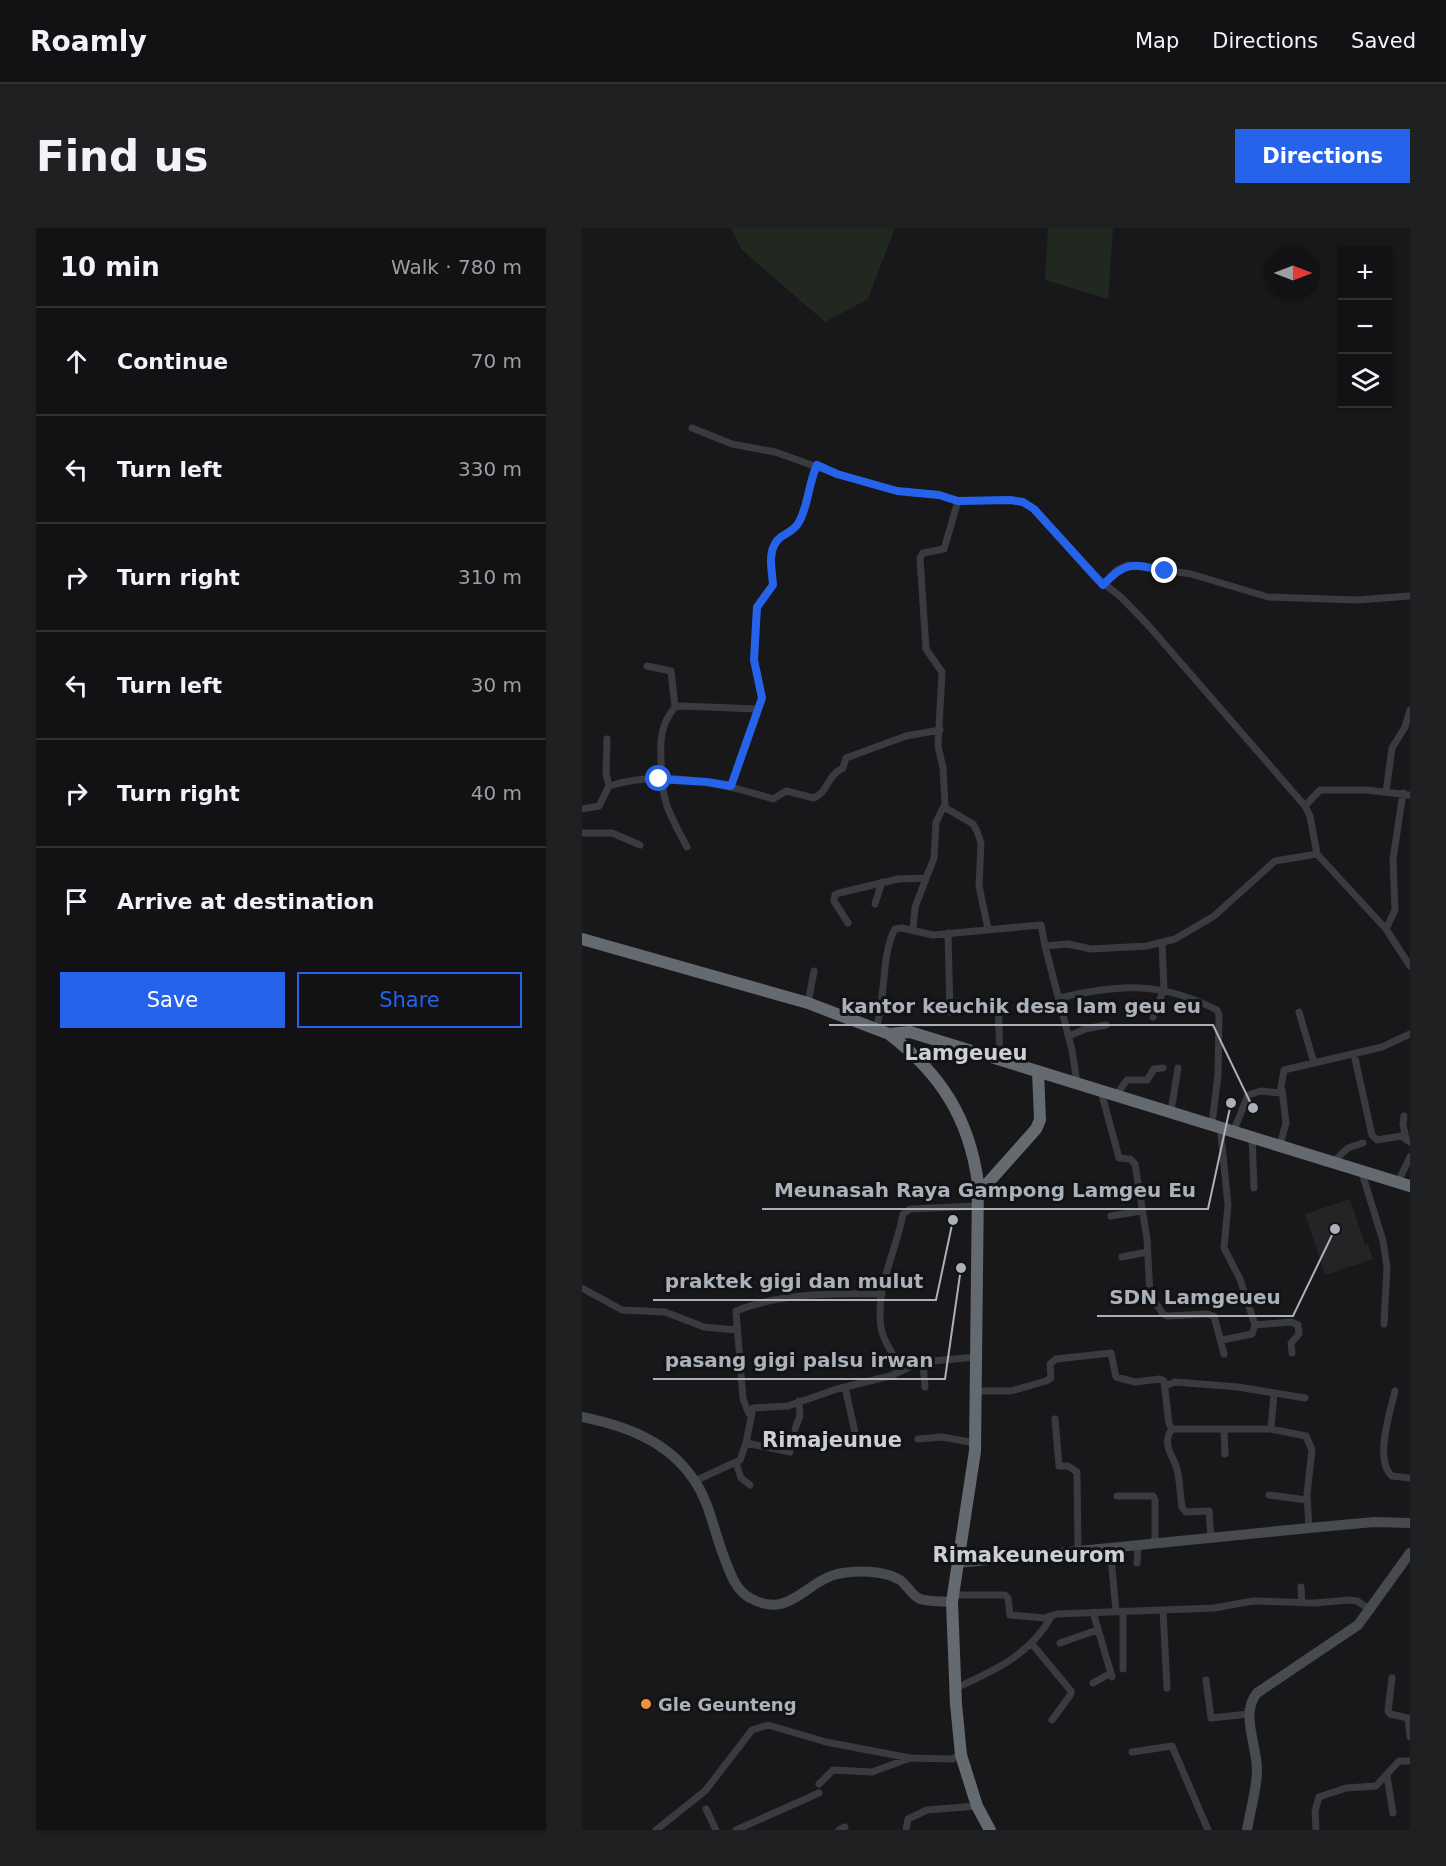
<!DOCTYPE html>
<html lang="en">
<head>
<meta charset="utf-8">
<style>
	body { margin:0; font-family:"DejaVu Sans",sans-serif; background:#1f2022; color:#f1f3f6 }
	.controls { position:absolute; right:18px; top:18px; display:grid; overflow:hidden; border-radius:0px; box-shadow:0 2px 4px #0004 }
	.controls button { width:54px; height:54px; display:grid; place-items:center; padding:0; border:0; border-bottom:2px solid #313234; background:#121214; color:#f1f3f6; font:30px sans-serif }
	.compass { position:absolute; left:684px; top:18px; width:54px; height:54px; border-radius:50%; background:#121214; box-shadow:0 2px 4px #0004; rotate:90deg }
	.stop { position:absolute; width:18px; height:18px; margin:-14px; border:4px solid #2563eb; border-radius:50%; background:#fff }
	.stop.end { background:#2563eb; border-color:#fff; box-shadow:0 2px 6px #0008 }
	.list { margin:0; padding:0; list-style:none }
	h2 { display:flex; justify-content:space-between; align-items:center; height:78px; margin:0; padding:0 24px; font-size:26px }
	h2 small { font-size:20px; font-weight:400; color:#9c9ea0 }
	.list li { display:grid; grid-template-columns:39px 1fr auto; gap:18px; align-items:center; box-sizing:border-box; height:108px; padding:0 24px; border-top:2px solid #313234 }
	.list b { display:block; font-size:22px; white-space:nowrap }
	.list em { font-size:20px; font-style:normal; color:#9c9ea0 }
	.actions { display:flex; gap:12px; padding:18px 24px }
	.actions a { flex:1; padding:14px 0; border:2px solid #2563eb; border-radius:0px; text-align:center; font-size:21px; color:#2563eb }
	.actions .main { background:#2563eb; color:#fff }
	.icon { flex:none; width:33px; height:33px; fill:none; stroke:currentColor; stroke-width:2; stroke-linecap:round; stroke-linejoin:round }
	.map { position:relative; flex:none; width:828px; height:1602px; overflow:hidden; border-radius:0px }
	header { display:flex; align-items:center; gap:36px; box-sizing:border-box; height:84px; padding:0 30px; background:#121214; border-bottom:2px solid #313234 }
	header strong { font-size:28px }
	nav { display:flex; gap:33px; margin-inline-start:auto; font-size:21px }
	.intro { display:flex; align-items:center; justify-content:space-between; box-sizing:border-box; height:144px; padding:0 36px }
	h1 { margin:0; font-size:42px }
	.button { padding:15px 27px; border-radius:0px; background:#2563eb; color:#fff; font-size:21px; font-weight:700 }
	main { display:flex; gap:36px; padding:0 36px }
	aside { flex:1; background:#121214; border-radius:0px; box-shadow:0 2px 4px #0004 }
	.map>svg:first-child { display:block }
	.built { fill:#242427 }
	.green { fill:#202820 }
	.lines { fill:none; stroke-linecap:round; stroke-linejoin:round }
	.street { stroke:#393b3f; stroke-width:7 }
	.secondary { stroke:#474a4f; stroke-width:10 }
	.highway { stroke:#656a70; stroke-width:12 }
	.route { stroke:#2563eb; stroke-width:8 }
	.poi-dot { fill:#f19438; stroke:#131315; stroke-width:2 }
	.labels { text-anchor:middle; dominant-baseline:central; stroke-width:6; stroke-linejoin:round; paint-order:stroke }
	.poi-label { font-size:18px; font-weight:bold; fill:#aab1ba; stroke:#131315; text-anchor:start }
	.quarter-label { font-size:21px; font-weight:bold; fill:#cbd0d6; stroke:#131315 }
	.leader { fill:none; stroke:#aab1ba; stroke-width:2 }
	.callout-dot { fill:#aab1ba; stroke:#131315; stroke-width:2 }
	.callout-label { font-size:20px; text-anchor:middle; font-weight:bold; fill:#aab1ba; stroke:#131315; stroke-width:6; stroke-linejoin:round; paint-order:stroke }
</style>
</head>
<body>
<header>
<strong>Roamly</strong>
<nav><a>Map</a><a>Directions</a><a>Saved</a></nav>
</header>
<div class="intro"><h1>Find us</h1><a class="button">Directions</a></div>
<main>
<aside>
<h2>10 min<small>Walk · 780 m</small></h2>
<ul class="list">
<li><svg class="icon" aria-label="ahead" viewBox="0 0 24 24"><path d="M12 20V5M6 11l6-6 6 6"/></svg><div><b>Continue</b></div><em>70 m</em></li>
<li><svg class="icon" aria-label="left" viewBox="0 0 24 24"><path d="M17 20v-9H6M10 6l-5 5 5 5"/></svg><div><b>Turn left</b></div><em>330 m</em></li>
<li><svg class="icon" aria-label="right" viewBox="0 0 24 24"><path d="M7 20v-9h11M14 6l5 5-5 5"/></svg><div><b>Turn right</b></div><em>310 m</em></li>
<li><svg class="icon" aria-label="left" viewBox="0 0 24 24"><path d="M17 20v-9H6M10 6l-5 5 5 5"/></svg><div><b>Turn left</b></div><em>30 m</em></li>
<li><svg class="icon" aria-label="right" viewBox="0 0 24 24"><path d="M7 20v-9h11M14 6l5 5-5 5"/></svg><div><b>Turn right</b></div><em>40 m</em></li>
<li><svg class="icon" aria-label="arrive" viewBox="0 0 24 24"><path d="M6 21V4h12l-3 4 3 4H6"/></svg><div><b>Arrive at destination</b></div></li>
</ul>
<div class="actions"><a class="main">Save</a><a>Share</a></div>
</aside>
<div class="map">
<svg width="828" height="1602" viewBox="0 0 828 1602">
	<rect width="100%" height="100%" fill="#18181a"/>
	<path class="built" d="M768,971L783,1017L786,1016L791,1031L743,1047L723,986Z"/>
	<path class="green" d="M149,0H313L286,71L243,94L159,21Z
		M466,0H531L526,71L463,52Z"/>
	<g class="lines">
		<path class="street" d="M110,200L150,216L193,224L255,246L315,263L357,267L376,273L428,272L441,274L452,281L509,345L540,370L566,397L723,578L728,588L735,626L804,701L828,738
			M521,357L535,342L546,337L609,346L686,369L775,372L828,368
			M65,438L89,443L93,479
			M25,511L24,545L27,558
			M149,558L180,470L172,432L175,379L191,357C190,343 185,320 199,309C206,304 213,302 217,294C227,276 226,256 235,237
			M804,564L810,520L823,499L828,482
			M723,578L738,562H784L828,567
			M362,579L391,596L395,603L399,615L397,658L406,701
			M0,581L17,578L27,558C80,541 140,555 191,571L204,563L232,570C248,562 244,548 261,540L264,530L324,508L358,502
			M0,605H30L58,617
			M105,619C86,584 79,572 79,532C78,511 79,496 93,479L100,478L175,481
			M293,676L300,654
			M266,695L252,673L253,667L257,665L316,651L344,650
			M804,701L813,682L811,631L821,565
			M331,702L333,679L352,630L354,594L363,576L361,540L356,518L360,444L344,421L338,330L341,325L362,321L376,273
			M366,705L368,784
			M477,770C537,756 578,753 635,782L637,787L636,847L630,895
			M416,771L418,831
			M226,775L232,743
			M717,784L732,835
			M571,789L582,761L580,715
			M294,801C304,771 299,726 313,701L320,700L351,707L459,697L463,718
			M487,808L503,801L524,797
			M772,826L790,907L795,912L819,908L828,914
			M495,855L490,822L463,718L486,716L509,721L565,718L593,711L632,688L693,633L735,626
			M519,863L537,930L548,931L553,936L565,1011L568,1067L581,1086L586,1088L625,1086L632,1088L642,1126
			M535,866L545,852H565L572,841L581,840
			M589,883L596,840
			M822,888L821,897L824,910
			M638,898L646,977L642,1020L658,1051L673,1097L709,1094L716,1097L717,1106L709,1115L710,1125
			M652,902L666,867L679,863L698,865L702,842L800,819L828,806
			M670,908L672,960
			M698,917L704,895L700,862
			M750,935L766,920L781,915
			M780,945L801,1013L805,1039L802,1096
			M816,954L828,929
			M529,988L559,983
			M540,1029L565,1024
			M0,1060L40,1082L83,1084L122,1099L154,1102
			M640,1112L670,1106L673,1097
			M341,1134L343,1159
			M317,1142C314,1126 302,1117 299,1100C293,1059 314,1025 321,986L328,981L396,978
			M583,1158L593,1154L656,1159L723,1170
			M263,1159L274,1209L282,1215
			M395,1163H429L464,1153L469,1150L468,1136L474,1131L529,1125L534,1149L553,1154L578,1151L582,1153L587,1196L590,1201H689L724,1208L730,1222L725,1266L727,1300
			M813,1163C808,1184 792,1233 810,1248L828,1250
			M167,1186L161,1171L154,1083C199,1065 251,1065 298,1066
			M473,1191L477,1238H486L495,1244L496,1322
			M213,1201L218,1188L217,1173
			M590,1201C579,1216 591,1227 595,1241C598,1253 598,1267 600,1279L604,1284L627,1283L629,1311
			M642,1201L643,1226
			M689,1201L692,1165
			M336,1211L360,1209L393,1215
			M164,1215L208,1224
			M154,1235L159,1250L168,1257
			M113,1253L158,1232L164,1215L171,1180L206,1178L255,1161L308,1148L339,1134L395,1129
			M687,1267L725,1272
			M535,1268H571L573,1272V1315
			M528,1319L534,1383
			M555,1335L556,1317
			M719,1359L720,1375
			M371,1367H423L426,1370L428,1387L462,1390L475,1386L632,1380L671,1373L733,1375L767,1372L775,1373L789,1382
			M581,1382L585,1460
			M511,1384L530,1449
			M478,1415L515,1402
			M450,1416L489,1463V1466L470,1492
			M541,1441V1383
			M810,1450L806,1483L808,1486L826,1490L828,1509
			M624,1452L629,1490L667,1486
			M511,1455L529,1445
			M374,1460C411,1443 448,1427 469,1389
			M550,1524L590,1518L626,1602
			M805,1548L811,1585
			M237,1556L251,1542L290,1544L328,1530
			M124,1581L134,1602
			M74,1602L123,1563L170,1502L186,1497L244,1514L328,1530L370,1531L379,1527
			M154,1602L237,1565
			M257,1602L263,1599
			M324,1602L326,1591L345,1582L395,1578
			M734,1602L733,1583L737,1569L764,1560L794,1558L817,1533H828"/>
		<path class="secondary" d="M0,1189C44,1198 86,1213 112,1252C128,1275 132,1304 142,1329C148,1344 153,1362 168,1370C207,1392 223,1354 255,1346C273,1342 302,1342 318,1352C325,1357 330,1368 338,1371C348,1374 359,1373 370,1374
			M376,1335L727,1300L792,1294L828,1295
			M665,1602C668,1583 675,1561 675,1542C675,1517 658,1485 675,1465L776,1397L828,1325"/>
		<path class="highway" d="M0,711L226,775L307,806L328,804L828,958
			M307,806C359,846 387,890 396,955L393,1223L370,1374L374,1476L379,1527L395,1578L408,1602
			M397,965L454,901L458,892L456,843"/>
	</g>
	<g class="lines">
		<path class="route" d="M77,551L125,554L149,558L180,470L172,432L175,379L191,357C190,342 184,320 199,309C206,304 213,302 217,294C227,276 226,256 235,237L255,246L315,263L357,267L376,273L428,272L441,274L452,281L521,357C544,332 552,336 583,343"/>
	</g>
	<circle class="poi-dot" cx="64" cy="1476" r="6"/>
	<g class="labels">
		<g class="poi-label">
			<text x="76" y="1476">Gle Geunteng</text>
		</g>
		<g class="quarter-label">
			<text x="384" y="825">Lamgeueu</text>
			<text x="250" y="1212">Rimajeunue</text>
			<text x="447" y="1327">Rimakeuneurom</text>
		</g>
	</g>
	<path class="leader" d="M671 880L631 797H247M649 875L626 981H180M371 992L354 1072H71M753 1001L711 1088H515M379 1040L363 1151H71"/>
	<g class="callout-dot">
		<circle cx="671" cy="880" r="6"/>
		<circle cx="649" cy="875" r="6"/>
		<circle cx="371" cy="992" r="6"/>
		<circle cx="753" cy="1001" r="6"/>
		<circle cx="379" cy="1040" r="6"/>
	</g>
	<g class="callout-label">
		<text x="439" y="785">kantor keuchik desa lam geu eu</text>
		<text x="403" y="969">Meunasah Raya Gampong Lamgeu Eu</text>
		<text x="212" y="1060">praktek gigi dan mulut</text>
		<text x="613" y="1076">SDN Lamgeueu</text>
		<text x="217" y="1139">pasang gigi palsu irwan</text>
	</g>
</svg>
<div class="controls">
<button>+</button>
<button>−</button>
<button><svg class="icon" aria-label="layers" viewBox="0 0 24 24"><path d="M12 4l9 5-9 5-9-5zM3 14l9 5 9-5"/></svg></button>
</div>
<svg class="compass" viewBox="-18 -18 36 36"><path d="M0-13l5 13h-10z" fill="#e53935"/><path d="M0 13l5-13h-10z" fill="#9c9ea0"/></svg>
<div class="stop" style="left:77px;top:551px"></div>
<div class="stop end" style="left:583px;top:343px"></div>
</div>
</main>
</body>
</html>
